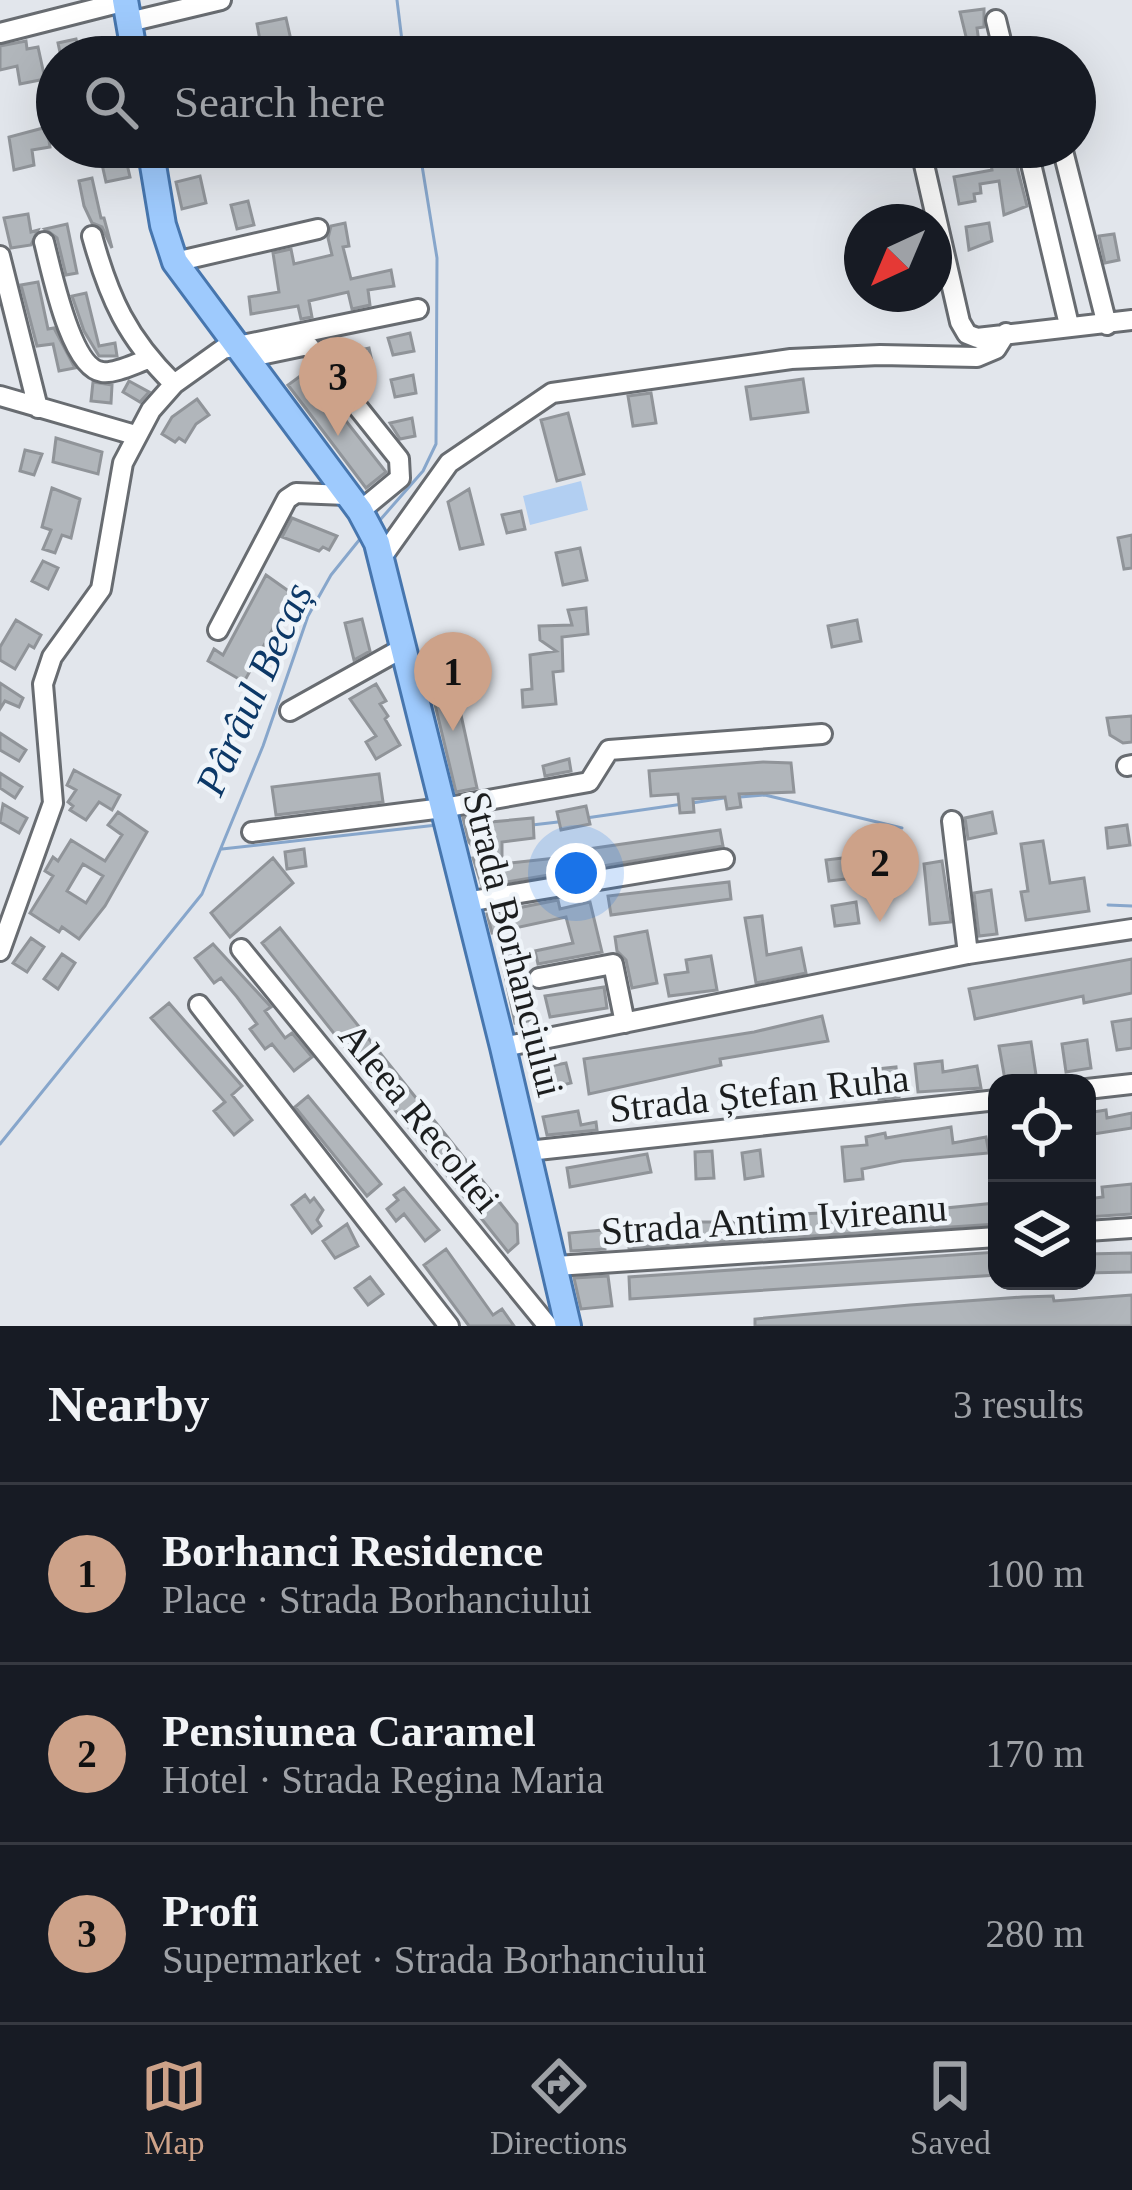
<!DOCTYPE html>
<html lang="en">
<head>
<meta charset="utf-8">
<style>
	body { margin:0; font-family:"Times New Roman",serif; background:#20242c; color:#f1f3f6 }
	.controls { position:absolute; right:36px; bottom:36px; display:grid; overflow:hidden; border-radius:24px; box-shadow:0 12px 48px #0002 }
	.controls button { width:108px; height:108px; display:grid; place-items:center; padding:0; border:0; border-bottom:3px solid #363941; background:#171b24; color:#f1f3f6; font:60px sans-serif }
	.compass { position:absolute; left:844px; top:204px; width:108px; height:108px; border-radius:50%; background:#171b24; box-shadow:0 12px 48px #0002; rotate:224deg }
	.you { position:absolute; left:576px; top:873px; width:42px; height:42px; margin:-30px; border:9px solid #fff; border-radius:50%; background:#1a73e8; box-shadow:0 0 0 18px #1a73e833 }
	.badge { display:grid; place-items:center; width:78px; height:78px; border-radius:50%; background:#cda289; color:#111; font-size:39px; font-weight:700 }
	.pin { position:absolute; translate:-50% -99px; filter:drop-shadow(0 3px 6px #0008) }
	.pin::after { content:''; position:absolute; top:63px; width:42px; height:36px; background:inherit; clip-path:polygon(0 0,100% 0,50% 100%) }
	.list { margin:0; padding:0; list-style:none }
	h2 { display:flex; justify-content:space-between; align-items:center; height:156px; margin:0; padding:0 48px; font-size:51px }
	h2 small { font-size:39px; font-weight:400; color:#9ea1a6 }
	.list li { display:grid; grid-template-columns:78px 1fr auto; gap:36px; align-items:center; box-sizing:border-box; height:180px; padding:0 48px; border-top:3px solid #363941 }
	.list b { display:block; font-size:45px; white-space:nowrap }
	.list p { margin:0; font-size:39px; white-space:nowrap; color:#9ea1a6 }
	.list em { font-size:39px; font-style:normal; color:#9ea1a6 }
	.icon { flex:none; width:66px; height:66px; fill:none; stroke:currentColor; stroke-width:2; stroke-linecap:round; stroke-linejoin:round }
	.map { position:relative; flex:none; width:1132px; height:1326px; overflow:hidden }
	.search { position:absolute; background:#171b24; box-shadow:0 12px 48px #0002; left:36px; right:36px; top:36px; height:132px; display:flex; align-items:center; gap:30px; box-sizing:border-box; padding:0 42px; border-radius:66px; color:#9ea1a6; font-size:45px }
	.sheet { height:696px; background:#171b24 }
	nav { display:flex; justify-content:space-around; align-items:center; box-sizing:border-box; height:168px; border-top:3px solid #363941; background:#171b24; font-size:33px; color:#9ea1a6 }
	nav a { display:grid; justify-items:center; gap:6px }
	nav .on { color:#cda289 }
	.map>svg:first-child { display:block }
	.green { fill:#b2cff2 }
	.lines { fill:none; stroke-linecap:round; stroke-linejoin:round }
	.stream { stroke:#87a6cb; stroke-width:3 }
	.building { fill:#b1b6bb; stroke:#909499; stroke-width:3; fill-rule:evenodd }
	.minor-casing { stroke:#686c71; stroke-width:24 }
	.major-casing { stroke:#4776ae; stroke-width:30 }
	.minor { stroke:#fff; stroke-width:18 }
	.major { stroke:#9ecafd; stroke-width:24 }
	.labels { text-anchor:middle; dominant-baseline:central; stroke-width:9; stroke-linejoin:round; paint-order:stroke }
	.street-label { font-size:39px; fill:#1c1e1f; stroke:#eff4f9 }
	.water-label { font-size:42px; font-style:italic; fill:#0c3867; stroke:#eff4f9 }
</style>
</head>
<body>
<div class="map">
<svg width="1132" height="1326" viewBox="0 0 1132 1326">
	<rect width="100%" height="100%" fill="#e2e6ec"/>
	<path class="green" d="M581,481L588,510L530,525L523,496Z"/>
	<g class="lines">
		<path class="stream" d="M397,0L404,57
			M380,520L423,471L436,444L437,258L419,147
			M740,797L765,795L902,828
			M692,803L724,798
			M586,818L683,804
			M532,825L558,822
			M222,849L437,825
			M1108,905L1132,906
			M0,1144L202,894L263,746L308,616L331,575L360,539"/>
	</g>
	<path class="building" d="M984,9V27L977,28L981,57H971L960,12Z
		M286,18L291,40L261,46L257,24Z
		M76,39L80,57H61L58,43Z
		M26,41L27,49L38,47L45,79L20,84L17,66L0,70V46Z
		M47,127L50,147L32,150L34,165L14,170L9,137Z
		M118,147H123L130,177L106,182L99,151Z
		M1014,155L1027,206L1004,215L999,181L980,184L981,193L974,194L975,201L959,204L954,177L992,170L990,159Z
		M200,176L206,203L182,209L176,182Z
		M92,178L101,218H104L112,248L102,227L92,223L84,206L79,181Z
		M248,201L254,225L237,229L231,205Z
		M28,214L31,232L38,230L31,245L11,248L4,218Z
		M345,223L349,246L343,247L351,279L391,270L394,286L368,290L370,305L352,309L348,292L309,301L312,317L301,319L298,306L251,314L249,297L279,292L273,253L291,249L294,264L332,255L328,238L331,226Z
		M989,223L992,241L969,250L966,227Z
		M67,224L77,273L66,275L57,238L45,229Z
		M1114,234L1119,260L1105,263L1099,236Z
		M38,282L48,329L54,328L75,368L59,371L53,344L37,346L21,285Z
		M86,293L99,346L115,343L117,356H99L84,331L72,296Z
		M410,333L414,351L393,355L388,338Z
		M369,348L373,366L352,370L347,353Z
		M307,371L386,472L366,488L288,385Z
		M413,375L416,393L395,397L391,380Z
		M803,379L808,412L751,419L746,387Z
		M129,381L149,392L140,402L123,392Z
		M93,382L112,385L111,403L91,401Z
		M651,393L656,423L633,426L628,396Z
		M197,399L209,415L196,424L185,442L179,438L175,442L162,434L172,417Z
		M568,413L584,474L557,481L541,420Z
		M412,418L415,436L400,439L390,423Z
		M56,438L102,452L98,474L53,462Z
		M25,450L42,454L34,475L20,471Z
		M52,488L80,499L71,538L62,535L55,553L43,549L51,530L42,527Z
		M469,489L483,544L460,549L448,502Z
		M521,511L525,529L507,533L502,515Z
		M292,518L337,536L329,550L323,547L319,551L282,537Z
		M1132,535V568L1124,569L1118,538Z
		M580,548L587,580L563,585L556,553Z
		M43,561L58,568L48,589L32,581Z
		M266,575L297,597L288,613L283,610L244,682L208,661L214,649L223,655Z
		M586,608L588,634L562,637L563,671L553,672L556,704L523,707L522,690L532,689L530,655L556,651L540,640L539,626L572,625L568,610Z
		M362,619L370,651L354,660L345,623Z
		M16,620L41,635L34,648L29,645L15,669L0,660V647Z
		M857,620L861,641L832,647L828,626Z
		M0,683L23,698L19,707L5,701L0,709Z
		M376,684L386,701L380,704L388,716L385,719L400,745L376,759L366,742L376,736L350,699Z
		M456,692L477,788L456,792L433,696Z
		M1132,716V742L1123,743L1110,735L1107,718Z
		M0,733L26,750L19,761L0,750Z
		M569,759L571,771L545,776L543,766Z
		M763,762L791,763L794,792L739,794L741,807L727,809L725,797L693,799L694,812L680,813L678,794L651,796L649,771Z
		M74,770L120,795L112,810L99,802L86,820L70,810L73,806L68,802L76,790L67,785Z
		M0,773L22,787L15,798L0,788Z
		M379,774L383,802L276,815L272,787Z
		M3,804L27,818L19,833L0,822Z
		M586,806L590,824L561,830L557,812Z
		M118,812L147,832L105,906L79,939L62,927L59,932L30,913L53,876L45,871L53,857L58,861L71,840L105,861L122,835L108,825ZM83,864L103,876L86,903L67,891Z
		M992,812L996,833L968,839L965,818Z
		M490,813V822L533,818L534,838L502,842V864L556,858L581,850L720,830L723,846L482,886L473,858L481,857L469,842L463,818Z
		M1127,825L1130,845L1108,848L1106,828Z
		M1043,841L1050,883L1084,878L1089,911L1026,920L1021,892L1028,891L1021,844Z
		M304,849L306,866L287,869L285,852Z
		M851,857L854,878L829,881L826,860Z
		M273,858L293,883L230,937L211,913Z
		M942,861L951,922L930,924L924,864Z
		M729,882L731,899L611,915L608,896Z
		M991,890L997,934L979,936L974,893Z
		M558,900L560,909L590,902L602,952L538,964L535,951L573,943L566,917L492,933L487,914Z
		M856,902L859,923L835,926L832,906Z
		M762,916L767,955L801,948L806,973L756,983L745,918Z
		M280,928L517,1224L518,1243L508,1252L262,943Z
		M647,931L657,983L632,988L626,960L617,951L615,937Z
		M31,938L44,947L27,972L13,963Z
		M213,944L271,1007L265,1011L285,1038L292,1033L312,1057L294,1071L272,1044L265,1049L250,1029L257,1024L237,997L221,978L214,983L195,958Z
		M516,948L534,1020L515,1023L500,952Z
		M62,954L75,963L58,989L44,979Z
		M711,956L717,990L669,996L665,975L688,972L686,960Z
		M1132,959V993L1084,1003L1083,996L975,1019L969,989Z
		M604,987L607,1008L550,1017L545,996Z
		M169,1003L242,1086L232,1095L252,1120L234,1135L214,1111L225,1102L151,1018Z
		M822,1016L828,1041L720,1059L721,1065L589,1094L584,1059L754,1032Z
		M1132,1019V1048L1117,1050L1112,1022Z
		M1087,1040L1091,1068L1066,1072L1062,1044Z
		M1031,1042L1036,1075L1005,1080L999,1046Z
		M545,1061L546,1067L566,1063L571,1083L539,1091L532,1064Z
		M942,1061L943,1072L977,1066L981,1088L918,1092L915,1064Z
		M896,1067L899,1097L879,1099L876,1069Z
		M308,1096L381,1184L367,1196L295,1107Z
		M1106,1110L1107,1118L1132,1113V1128L1087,1135V1113Z
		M578,1111L581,1125L596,1122L597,1130L547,1135L543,1117Z
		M951,1127L953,1143L986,1137L989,1153L902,1161L862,1169L863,1179L845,1181L842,1147L867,1145L866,1137L885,1133L886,1138Z
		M760,1150L763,1176L745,1179L742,1153Z
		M712,1151L714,1178L696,1179L695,1152Z
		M647,1154L651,1172L570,1187L567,1168Z
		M1132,1184V1214L1087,1217V1199L1103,1197L1102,1187Z
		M404,1188L439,1230L425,1241L404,1214L396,1221L387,1209L398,1200L394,1195Z
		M305,1195L310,1202L314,1198L323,1210L317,1220L321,1226L312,1233L292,1205Z
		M996,1203L997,1224L629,1248L628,1231L654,1230L679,1226L678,1222H755L781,1219L780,1215L820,1213V1219L846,1218Z
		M347,1224L358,1246L335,1258L323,1241Z
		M604,1230L605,1249L571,1251L569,1233Z
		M446,1249L493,1315L502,1309L514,1326H469L424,1265Z
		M997,1252V1275L630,1299L629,1277Z
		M1132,1253V1272L1087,1273V1254Z
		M608,1276L612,1306L581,1309L574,1278Z
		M370,1277L383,1294L368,1305L355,1288Z
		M1132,1295V1326H755V1319L910,1305L1023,1297L1053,1296L1054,1301Z"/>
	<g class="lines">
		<g class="minor-casing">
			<path id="minor" d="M996,20L1005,57
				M129,22L221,0
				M0,33L126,1
				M920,147L960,322L967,334L977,338L1132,320
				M1027,147L1069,325
				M1062,147L1107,325
				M92,236C109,298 127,338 174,384
				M44,242C51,268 70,368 102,372C115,374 136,363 149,359
				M0,256L38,408
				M175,262L318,229
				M246,358L308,345L399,459L400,478L360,511
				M0,396L135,435
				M382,557L449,463L552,393L791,359L880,355L977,357L996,349L1006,333
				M218,630L287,499L296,493L347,495
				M290,711L403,648
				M1127,766L1132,765
				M952,821L968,954
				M252,832L443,808L589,782L609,750L822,734
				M466,902L724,859
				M241,949L548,1326
				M0,951L53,803L43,684L52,657L101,589L123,463L151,410L174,384L223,349L418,309
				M539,978L613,964L625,1023
				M199,1005L449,1326
				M503,1047L968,954L1132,929
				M1087,1089L1132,1084
				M528,1151L997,1100
				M1087,1231L1132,1228
				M556,1266L997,1237"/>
		</g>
		<g class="major-casing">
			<path id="major" d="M125,0L135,57
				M150,147L163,225L175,262L360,511L377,543L503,1047L568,1326"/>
		</g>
		<use href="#minor" class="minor"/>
		<use href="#major" class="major"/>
	</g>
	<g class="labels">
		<g class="street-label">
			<text transform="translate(514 944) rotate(76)">Strada Borhanciului</text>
			<text transform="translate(759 1093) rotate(-6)">Strada Ștefan Ruha</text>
			<text transform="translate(420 1117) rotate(51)">Aleea Recoltei</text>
			<text transform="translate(774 1219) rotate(-4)">Strada Antim Ivireanu</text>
		</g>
		<g class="water-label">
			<text transform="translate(254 689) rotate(-66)">Pârâul Becaș</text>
		</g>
	</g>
</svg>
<div class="controls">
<button><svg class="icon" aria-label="locate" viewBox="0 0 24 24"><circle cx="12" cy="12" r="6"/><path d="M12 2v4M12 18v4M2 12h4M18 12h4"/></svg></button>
<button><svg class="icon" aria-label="layers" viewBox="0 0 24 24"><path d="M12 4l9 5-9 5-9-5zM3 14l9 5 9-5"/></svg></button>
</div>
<svg class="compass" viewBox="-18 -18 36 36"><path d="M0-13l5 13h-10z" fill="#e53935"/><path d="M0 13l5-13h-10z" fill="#9ea1a6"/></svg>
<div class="you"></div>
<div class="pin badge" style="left:453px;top:731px">1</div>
<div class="pin badge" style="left:880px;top:922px">2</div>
<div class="pin badge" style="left:338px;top:436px">3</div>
<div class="search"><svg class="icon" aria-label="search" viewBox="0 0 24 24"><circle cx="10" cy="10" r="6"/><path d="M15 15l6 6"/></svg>Search here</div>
</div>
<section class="sheet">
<h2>Nearby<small>3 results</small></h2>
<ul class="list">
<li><span class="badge">1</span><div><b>Borhanci Residence</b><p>Place · Strada Borhanciului</p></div><em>100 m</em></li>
<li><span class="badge">2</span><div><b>Pensiunea Caramel</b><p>Hotel · Strada Regina Maria</p></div><em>170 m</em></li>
<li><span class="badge">3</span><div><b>Profi</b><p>Supermarket · Strada Borhanciului</p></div><em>280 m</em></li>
</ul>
</section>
<nav>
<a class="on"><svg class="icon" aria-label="map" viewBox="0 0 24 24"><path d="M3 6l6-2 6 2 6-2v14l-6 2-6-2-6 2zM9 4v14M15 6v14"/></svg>Map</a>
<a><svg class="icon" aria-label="directions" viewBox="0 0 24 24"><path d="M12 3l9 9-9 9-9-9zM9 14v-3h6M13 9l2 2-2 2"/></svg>Directions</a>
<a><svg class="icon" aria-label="saved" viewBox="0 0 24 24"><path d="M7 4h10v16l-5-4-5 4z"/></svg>Saved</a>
</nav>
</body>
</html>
